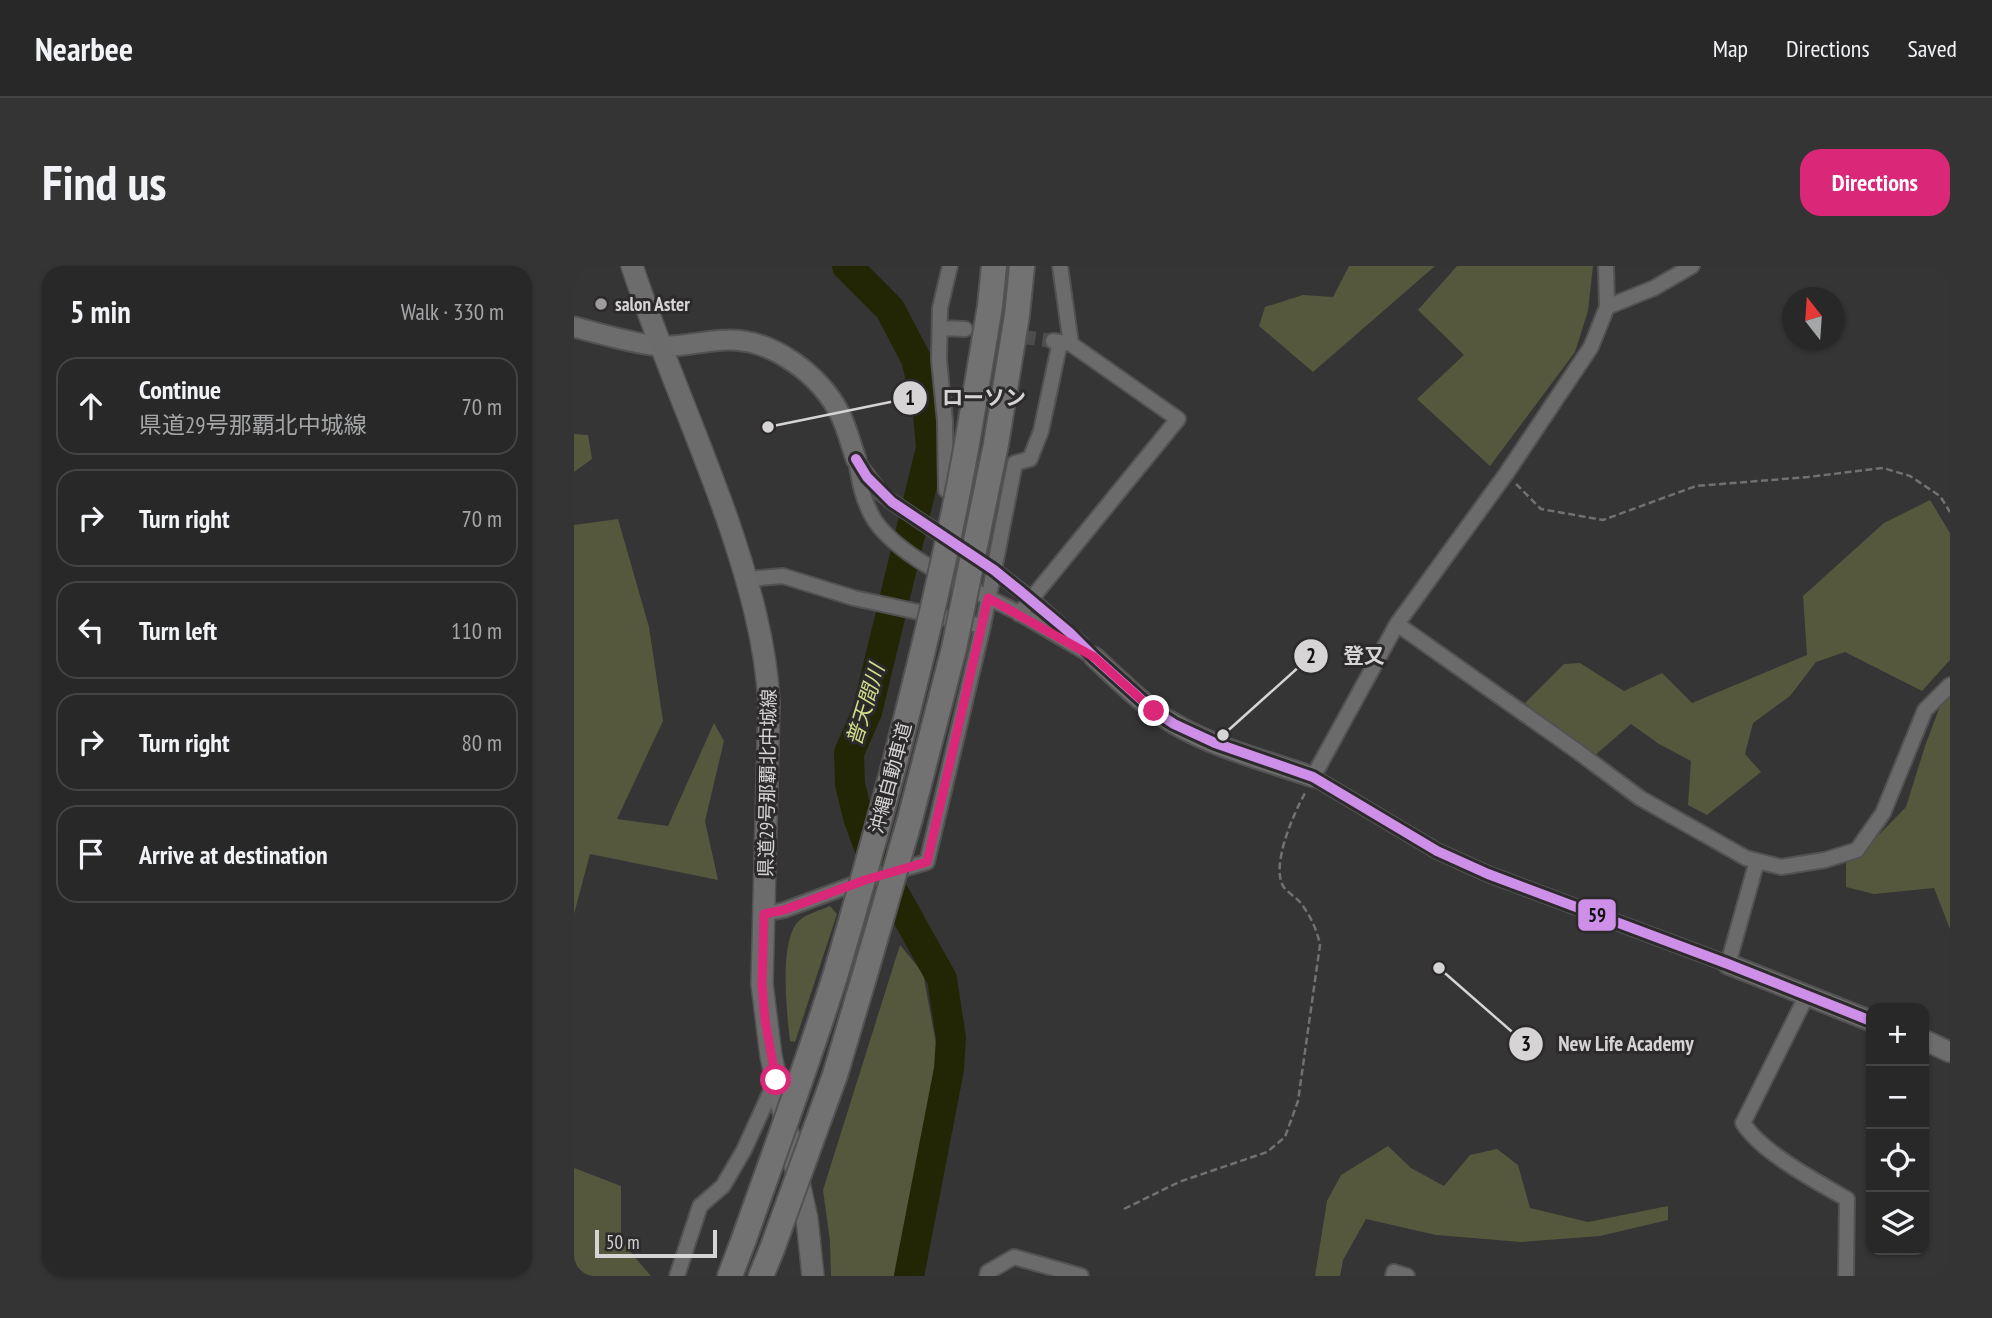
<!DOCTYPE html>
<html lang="en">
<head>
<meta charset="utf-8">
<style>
	body { margin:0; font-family:"PT Sans Narrow","Noto Sans JP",sans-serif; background:#343434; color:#f1f3f6 }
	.controls { position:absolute; right:21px; bottom:21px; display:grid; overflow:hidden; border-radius:14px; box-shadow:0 2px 5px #0004 }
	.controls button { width:63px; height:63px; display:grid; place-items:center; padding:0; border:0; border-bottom:2px solid #444445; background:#282828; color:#f1f3f6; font:35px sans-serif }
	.compass { position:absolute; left:1208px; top:21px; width:63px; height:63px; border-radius:50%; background:#282828; box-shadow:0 2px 5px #0004; rotate:343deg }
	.scale { position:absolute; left:21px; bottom:18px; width:122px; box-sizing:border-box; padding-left:7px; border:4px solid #d6d4d5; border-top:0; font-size:19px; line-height:24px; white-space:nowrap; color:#d6d4d5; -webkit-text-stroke:5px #2c2a2b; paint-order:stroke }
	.stop { position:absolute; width:21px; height:21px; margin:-16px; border:5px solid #db2777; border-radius:50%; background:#fff }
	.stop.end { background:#db2777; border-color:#fff; box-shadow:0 2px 7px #0008 }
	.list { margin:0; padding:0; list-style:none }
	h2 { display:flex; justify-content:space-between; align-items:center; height:91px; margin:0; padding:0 28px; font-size:30px }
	h2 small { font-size:23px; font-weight:400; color:#a5a6a8 }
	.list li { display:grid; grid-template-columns:46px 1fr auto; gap:21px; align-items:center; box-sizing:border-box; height:98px; margin:0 14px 14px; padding:0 14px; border:2px solid #444445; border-radius:21px }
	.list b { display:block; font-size:26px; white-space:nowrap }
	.list p { margin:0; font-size:23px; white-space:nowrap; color:#a5a6a8 }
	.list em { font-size:23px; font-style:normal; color:#a5a6a8 }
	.icon { flex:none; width:38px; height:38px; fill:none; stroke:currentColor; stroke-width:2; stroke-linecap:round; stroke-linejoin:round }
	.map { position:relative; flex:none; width:1376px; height:1010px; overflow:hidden; border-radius:21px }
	header { display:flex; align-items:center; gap:42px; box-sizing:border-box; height:98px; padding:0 35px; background:#282828; border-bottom:2px solid #444445 }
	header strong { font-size:33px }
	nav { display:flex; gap:38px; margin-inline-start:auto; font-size:24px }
	.intro { display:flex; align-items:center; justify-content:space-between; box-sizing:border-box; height:168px; padding:0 42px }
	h1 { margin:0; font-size:49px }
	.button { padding:18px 32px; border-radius:21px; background:#db2777; color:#fff; font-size:24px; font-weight:700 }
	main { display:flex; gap:42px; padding:0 42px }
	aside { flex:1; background:#282828; border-radius:21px; box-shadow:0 2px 5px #0004 }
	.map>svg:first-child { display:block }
	.green { fill:#55583d }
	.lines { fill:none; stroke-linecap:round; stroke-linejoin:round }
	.river { stroke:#232605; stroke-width:30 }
	.street-tunnel { stroke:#4d4d4d; stroke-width:14; stroke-dasharray:14 7; stroke-linecap:butt }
	.street-casing { stroke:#525252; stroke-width:18 }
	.secondary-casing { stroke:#525252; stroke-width:23 }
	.primary-casing { stroke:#525252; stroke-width:24 }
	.highway-casing { stroke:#525252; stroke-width:28 }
	.path { stroke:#727172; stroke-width:2.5; stroke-dasharray:7 3.5; stroke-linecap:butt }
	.street { stroke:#6c6b6c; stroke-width:14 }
	.secondary { stroke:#6e6d6e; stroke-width:19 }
	.primary { stroke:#6c6c6c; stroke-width:21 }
	.highway { stroke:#727272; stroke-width:24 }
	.highway-bridge-casing { stroke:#525252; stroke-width:28; stroke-linecap:butt }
	.highway-bridge { stroke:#727272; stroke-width:24 }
	.bus-1-casing { stroke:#2c2a2b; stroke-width:16 }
	.bus-1 { stroke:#ce8fe9; stroke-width:10 }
	.route { stroke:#db2777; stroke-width:9 }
	.poi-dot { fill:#9e9c9d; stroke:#2c2a2b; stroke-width:2.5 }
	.labels { text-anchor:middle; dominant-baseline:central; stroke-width:6; stroke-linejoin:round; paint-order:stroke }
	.poi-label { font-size:19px; font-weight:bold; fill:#d6d4d5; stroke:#2c2a2b; text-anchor:start }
	.street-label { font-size:19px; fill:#d6d4d5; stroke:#2c2a2b }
	.water-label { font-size:21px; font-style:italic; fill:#d3de8c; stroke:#2c2a2b }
	.leader { fill:none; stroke:#d6d4d5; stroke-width:2.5 }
	.callout-dot { fill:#d6d4d5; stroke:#2c2a2b; stroke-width:2.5 }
	.mark-label { font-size:21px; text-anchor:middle; font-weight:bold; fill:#111 }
	.callout-label { font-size:21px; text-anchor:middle; font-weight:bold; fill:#d6d4d5; stroke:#2c2a2b; stroke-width:6; stroke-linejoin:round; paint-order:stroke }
	.line-badge { stroke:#2c2a2b; stroke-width:2.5 }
	.pale-badge-label { font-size:19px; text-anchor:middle; font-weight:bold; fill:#111 }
</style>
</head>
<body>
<header>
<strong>Nearbee</strong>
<nav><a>Map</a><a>Directions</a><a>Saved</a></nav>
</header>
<div class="intro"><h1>Find us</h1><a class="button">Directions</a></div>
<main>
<aside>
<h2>5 min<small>Walk · 330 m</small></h2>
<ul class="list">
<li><svg class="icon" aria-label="ahead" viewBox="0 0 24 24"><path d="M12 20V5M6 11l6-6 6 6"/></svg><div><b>Continue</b><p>県道29号那覇北中城線</p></div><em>70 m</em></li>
<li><svg class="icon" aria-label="right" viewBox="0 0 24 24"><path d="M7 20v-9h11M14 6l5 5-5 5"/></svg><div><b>Turn right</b></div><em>70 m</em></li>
<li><svg class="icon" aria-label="left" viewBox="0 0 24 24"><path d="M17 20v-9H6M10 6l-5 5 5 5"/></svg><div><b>Turn left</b></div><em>110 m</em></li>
<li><svg class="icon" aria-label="right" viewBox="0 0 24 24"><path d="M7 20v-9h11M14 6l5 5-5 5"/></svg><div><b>Turn right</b></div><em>80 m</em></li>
<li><svg class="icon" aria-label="arrive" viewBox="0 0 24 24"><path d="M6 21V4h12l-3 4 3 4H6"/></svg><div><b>Arrive at destination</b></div></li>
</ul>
</aside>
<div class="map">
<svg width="1376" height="1010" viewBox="0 0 1376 1010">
	<rect width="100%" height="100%" fill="#353535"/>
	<path class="green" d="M775,0H861L739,106L685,60L691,41L729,29L759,31Z
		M883,0H1019L1014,45L1001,86L916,200L843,133L890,89L844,44Z
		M0,168L14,169L18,193L0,206Z
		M1356,234L1376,267V394L1348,425L1271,386L1242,396L1216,430L1179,457L1171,488L1187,506L1133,549L1114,539L1117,495L1085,478L1057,458L1019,491L951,437L990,398L1006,397L1050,425L1088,407L1118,437L1233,389L1229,330L1310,257Z
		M44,253L75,361L89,455L43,553L94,560L140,457L150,475L131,555L144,614L16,588L0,648V259Z
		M1376,418V663L1360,622L1300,628L1272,621V597L1290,584L1332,541L1351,480L1373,422Z
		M256,640L263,648L221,776L216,775C213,748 204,672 226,654C233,648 247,644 256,640Z
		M326,679L349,707L367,805L327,1010H257L256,975L249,924Z
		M814,880L837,902L870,920L896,889L923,883L944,899L956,942L1014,956L1094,940V954L1026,970L947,976L862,969L792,953L769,994L766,1010H741L753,935L767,909Z
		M0,902L47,920V975L77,1010H0Z"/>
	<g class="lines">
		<path class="river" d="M273,0L316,43L342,93L353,137L357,182L293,446L275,487L276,518L284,551L296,584L368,713L377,772L375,803L335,1010"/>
		<path class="street-tunnel" d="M406,65L479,75"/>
		<g class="street-casing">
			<path id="street" d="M486,0L497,78
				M1032,0L1033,41L1017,81L932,208L823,358L739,511L863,585L914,608L1154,698L1183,595
				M1033,41L1080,22L1118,0
				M366,62L391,63
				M282,193C285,215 289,236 301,255C328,294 398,323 441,345C468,360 494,376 520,391
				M285,198L307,227L318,236L420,304L457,333L507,378
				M372,224L371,155L365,94L366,42L376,0
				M174,313L209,310L280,332L409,360
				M445,348L604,153L497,78L479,75
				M823,358L1003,485L1066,532L1172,592L1207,601L1251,594L1283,584L1309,547L1351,444L1376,419
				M190,648L210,644L291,614L353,596L409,360L441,197L456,193L467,165L486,76
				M1233,729L1169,857C1187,886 1243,916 1273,933L1272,1010
				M103,1010L126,940L149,920L170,884L202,814
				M413,1010L414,1006L440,991L507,1010
				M819,1010L820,1006L833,1010"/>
		</g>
		<g class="secondary-casing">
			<path id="secondary" d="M0,61C27,68 56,77 84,80C106,82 132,74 154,74C199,73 246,109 266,148C273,162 277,179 282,193
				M520,391C545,414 570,440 599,457C638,481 696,496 739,511
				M1154,698L1297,755
				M1350,774L1376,786"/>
		</g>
		<g class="primary-casing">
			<path id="primary" d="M58,0C87,88 126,173 156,261C175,318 192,377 195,437L188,718L197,790L233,953L239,1010"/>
		</g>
		<g class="highway-casing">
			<path id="highway" d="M395,166L416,40L420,0
				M422,178L443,49L448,0
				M261,809L289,715
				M156,1010L170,973
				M187,1010L198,983"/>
		</g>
		<path class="path" d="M942,218L967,243L1029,254L1122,220L1234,211L1309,202L1336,210L1366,230L1376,246
			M550,943L605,916L693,886L711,871L724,835L746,679C743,663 735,647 725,635C720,630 713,626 709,620C697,598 720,547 731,527"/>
		<use href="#street" class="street"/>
		<use href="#secondary" class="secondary"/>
		<use href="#primary" class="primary"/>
		<use href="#highway" class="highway"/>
		<g class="highway-bridge-casing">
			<path id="highway-bridge" d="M289,715L336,553L380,382L422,178
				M170,973C201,885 234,797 262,707C283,636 303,564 322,492C350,384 376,276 395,166
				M198,983L261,809"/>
		</g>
		<use href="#highway-bridge" class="highway-bridge"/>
		<g class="bus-1-casing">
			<path id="bus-1" d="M282,193L293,211L318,236L420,304L446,325L495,366L520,391L580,445L600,458L641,477L739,511L863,585L914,608L1154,698L1297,755"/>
		</g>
		<use href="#bus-1" class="bus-1"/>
	</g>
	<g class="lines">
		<path class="route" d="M202,814L191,754L188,718L190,648L210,644L291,614L353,596L414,332L520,391L580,445"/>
	</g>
	<circle class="poi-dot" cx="27" cy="38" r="7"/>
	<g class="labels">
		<g class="poi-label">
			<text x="41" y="38">salon Aster</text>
		</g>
		<g class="street-label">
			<text transform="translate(316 512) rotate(-75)">沖縄自動車道</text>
			<text transform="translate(193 517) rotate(-89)">県道29号那覇北中城線</text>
		</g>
		<g class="water-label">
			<text transform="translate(291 439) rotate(-73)">普天間川</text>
		</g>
	</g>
	<path class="leader" d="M194 161L336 132M649 469L737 390M865 702L952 778"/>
	<g class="callout-dot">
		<circle cx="194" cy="161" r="7"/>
		<circle cx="649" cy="469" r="7"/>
		<circle cx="865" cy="702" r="7"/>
		<circle cx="336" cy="132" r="18"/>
		<circle cx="737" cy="390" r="18"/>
		<circle cx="952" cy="778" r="18"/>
	</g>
	<g class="mark-label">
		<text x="336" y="139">1</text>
		<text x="737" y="397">2</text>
		<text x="952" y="785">3</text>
	</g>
	<g class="callout-label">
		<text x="410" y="139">ローソン</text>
		<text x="790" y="397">登又</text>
		<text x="1052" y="785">New Life Academy</text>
	</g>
	<rect class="line-badge" x="1003" y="632" width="40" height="34" rx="7" fill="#ce8fe9"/>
	<g class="pale-badge-label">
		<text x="1023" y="656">59</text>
	</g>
</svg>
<div class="controls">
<button>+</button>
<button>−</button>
<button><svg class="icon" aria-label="locate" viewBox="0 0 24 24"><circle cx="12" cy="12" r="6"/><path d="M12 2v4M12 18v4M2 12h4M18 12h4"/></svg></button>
<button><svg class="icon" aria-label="layers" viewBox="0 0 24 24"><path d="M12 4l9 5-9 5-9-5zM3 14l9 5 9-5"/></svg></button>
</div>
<svg class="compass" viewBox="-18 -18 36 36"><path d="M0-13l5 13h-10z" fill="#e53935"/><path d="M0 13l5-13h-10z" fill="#a5a6a8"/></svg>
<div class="scale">50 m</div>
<div class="stop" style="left:202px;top:814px"></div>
<div class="stop end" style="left:580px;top:445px"></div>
</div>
</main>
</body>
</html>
